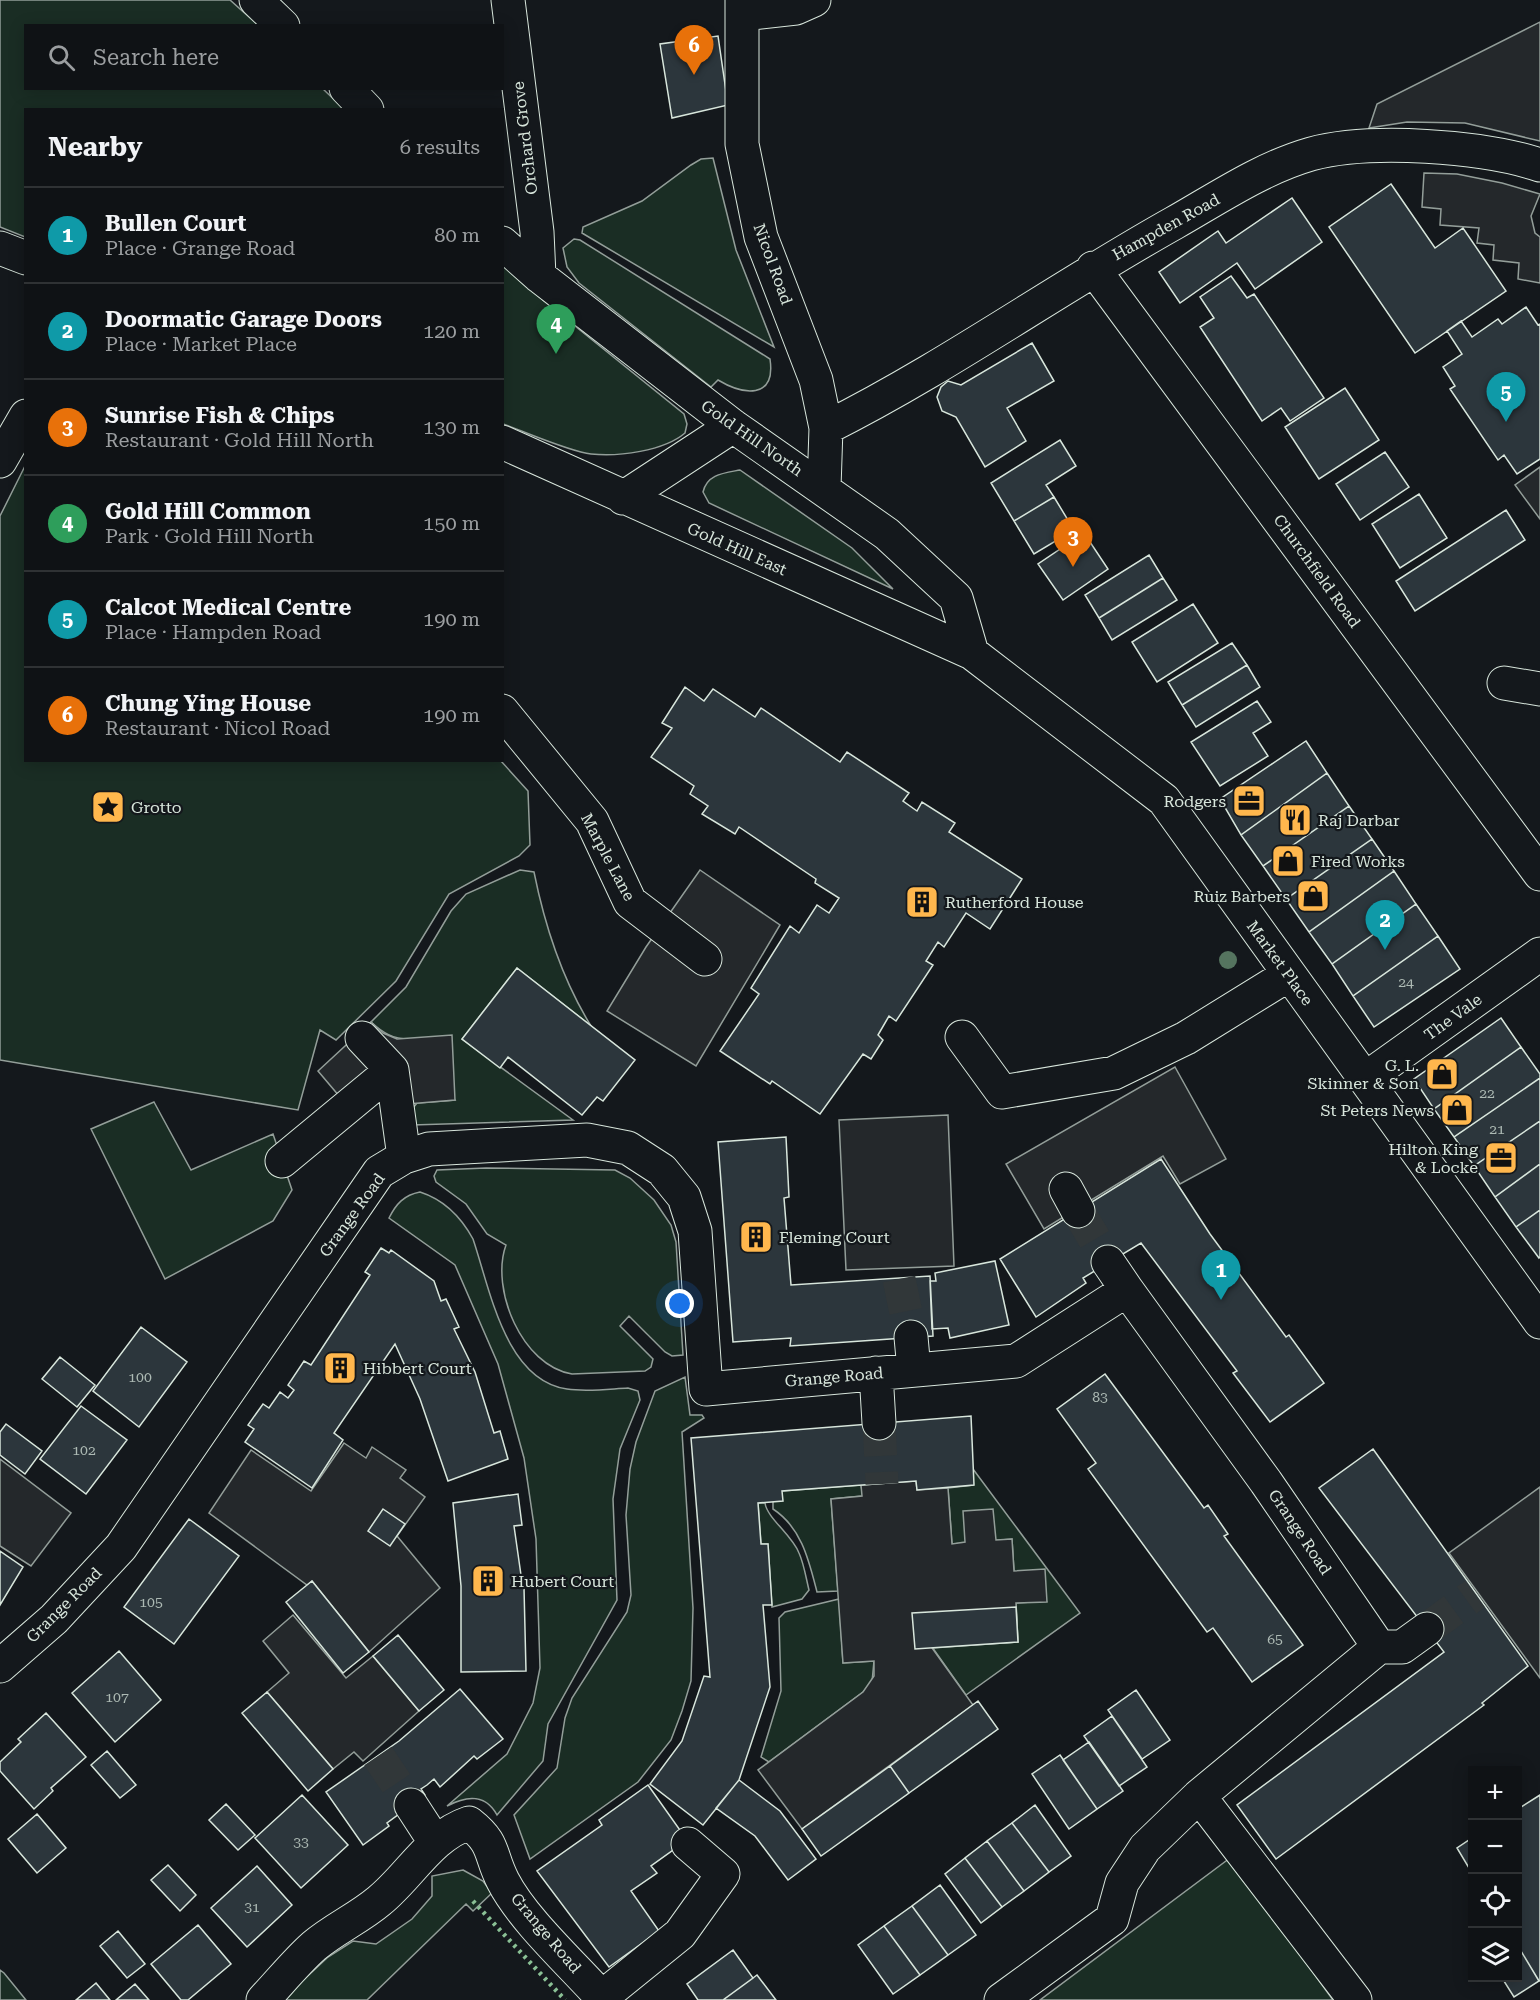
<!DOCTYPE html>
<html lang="en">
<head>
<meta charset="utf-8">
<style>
	body { margin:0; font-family:"Roboto Serif",serif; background:#181b1e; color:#f1f3f6 }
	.controls { position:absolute; right:18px; bottom:18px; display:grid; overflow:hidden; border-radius:0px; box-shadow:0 3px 15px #0003 }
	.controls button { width:54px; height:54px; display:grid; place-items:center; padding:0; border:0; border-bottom:2px solid #2f3234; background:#0f1215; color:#f1f3f6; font:30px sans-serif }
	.you { position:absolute; left:680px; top:1304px; width:21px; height:21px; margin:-15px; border:4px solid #fff; border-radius:50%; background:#1a73e8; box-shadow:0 0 0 9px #1a73e833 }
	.badge { display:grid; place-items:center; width:39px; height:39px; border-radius:50%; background:#1a73e8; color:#fff; font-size:20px; font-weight:700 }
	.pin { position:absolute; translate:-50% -50px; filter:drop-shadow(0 2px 3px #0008) }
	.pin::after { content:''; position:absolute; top:32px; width:21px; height:18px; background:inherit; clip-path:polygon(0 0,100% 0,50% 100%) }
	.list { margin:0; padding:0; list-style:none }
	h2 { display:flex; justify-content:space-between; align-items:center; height:78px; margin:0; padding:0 24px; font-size:26px }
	h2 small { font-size:20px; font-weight:400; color:#9b9ea0 }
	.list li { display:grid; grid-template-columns:39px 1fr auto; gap:18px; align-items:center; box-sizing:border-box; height:96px; padding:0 24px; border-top:2px solid #2f3234 }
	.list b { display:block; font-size:22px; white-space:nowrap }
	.list p { margin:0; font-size:20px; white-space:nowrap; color:#9b9ea0 }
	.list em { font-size:20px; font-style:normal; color:#9b9ea0 }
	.icon { flex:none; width:33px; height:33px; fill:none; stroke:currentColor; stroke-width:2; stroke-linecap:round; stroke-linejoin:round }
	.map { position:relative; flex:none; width:1540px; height:2000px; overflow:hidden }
	.search { position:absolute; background:#0f1215; box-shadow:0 3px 15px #0003; left:24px; top:24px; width:480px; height:66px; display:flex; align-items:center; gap:15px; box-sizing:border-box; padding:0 21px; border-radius:0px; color:#9b9ea0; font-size:22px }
	.panel { position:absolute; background:#0f1215; box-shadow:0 3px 15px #0003; left:24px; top:108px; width:480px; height:654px; border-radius:0px }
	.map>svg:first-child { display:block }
	.green { fill:#1a2d24; stroke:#939e99; stroke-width:1.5 }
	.parking { fill:#24282b; stroke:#939e99; stroke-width:1.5 }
	.building { fill:#2c363c; stroke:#d8e6dc; stroke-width:1.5 }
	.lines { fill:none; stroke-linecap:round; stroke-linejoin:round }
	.minor-tunnel { stroke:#313739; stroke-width:33; stroke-dasharray:33 16; stroke-linecap:butt }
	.minor-casing { stroke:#d8e6dc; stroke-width:35 }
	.minor { stroke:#14181c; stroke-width:33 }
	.hedge { stroke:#8ac095; stroke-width:4.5; stroke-dasharray:3 4.5; stroke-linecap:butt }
	.tree { fill:#55745f }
	.labels { text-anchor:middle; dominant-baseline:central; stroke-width:4.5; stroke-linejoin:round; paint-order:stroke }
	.number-label { font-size:14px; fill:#adbab4 }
	.street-label { font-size:16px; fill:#d8e6dc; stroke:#14181c }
	.poi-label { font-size:16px; fill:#d8e6dc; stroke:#14181c; text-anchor:start }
</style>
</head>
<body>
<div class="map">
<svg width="1540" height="2000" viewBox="0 0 1540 2000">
	<rect width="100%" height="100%" fill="#14181c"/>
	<path class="green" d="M0,0H230L258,25L26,26V88L323,89L344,109L26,110L25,237L0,227Z
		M713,158L736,250L774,347L582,233L583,227L642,201L691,165L701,159Z
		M574,239L580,240L770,359C776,400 743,395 718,380L711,387L579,283L567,267L563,248Z
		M503,264L544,301L684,414L687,424L685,433C664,451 618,457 591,454C568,451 526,432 503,424Z
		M25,466L26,760L501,761L528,791L530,845L519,856L449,894L396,981L336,1040L320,1030L298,1110L0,1060V516Z
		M740,470L852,548L893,589L709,503L703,492C707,474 724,473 740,470Z
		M520,870L534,872C545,927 562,979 591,1026L517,968L462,1039L573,1120L412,1125L413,1108L417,1103L455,1100L409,1039C393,1039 383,1033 371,1022L406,987L451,911L466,894Z
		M154,1102L191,1170L273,1134L292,1190L273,1221L165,1279L91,1129Z
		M486,1168L615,1170L630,1178L654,1200L671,1225L676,1242L683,1355L672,1356L665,1352L629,1316L620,1326L653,1359L651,1367L645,1371L572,1374C522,1366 490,1289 506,1245L487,1234L466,1204L436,1182L434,1176L437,1170Z
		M420,1192C445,1200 461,1217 473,1239C490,1289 505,1380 567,1389C587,1392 609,1389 628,1388L638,1391L640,1400L620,1449L613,1499L617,1600L548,1724L543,1761L497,1815C485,1793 466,1796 447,1806L507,1754L533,1703L540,1668L536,1539L524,1458L498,1364L455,1265L389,1218C396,1204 404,1195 420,1192Z
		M685,1377L690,1415H702L704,1418L682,1432L693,1608L691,1681L682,1711L671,1740L638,1782L530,1859L514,1815L557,1768L565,1718L572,1698L627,1612L631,1595L626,1515L630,1469L636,1442L655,1391Z
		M973,1469L1080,1613L966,1695L932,1647L1018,1642L1016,1603L1046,1601L1014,1571L1012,1539L952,1544L948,1488L973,1485Z
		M861,1485L863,1496L831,1499L838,1591L817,1592C809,1561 802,1528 773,1509V1502L782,1491Z
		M758,1503H765C767,1518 792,1535 799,1553C804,1564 806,1578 809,1590L802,1599L772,1607L768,1544H761Z
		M839,1599L843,1663L874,1661L872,1682L863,1692L769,1762L761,1757L781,1691L779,1618L785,1612Z
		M1230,1858L1333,2000H1040Z
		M463,1870L483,1881L492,1893L473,1911L466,1904L367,2000H282L328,1957L353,1941L376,1944L412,1919L432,1896V1876Z
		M0,1970L4,1973L26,2000H0Z"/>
	<path class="parking" d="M1540,22V141L1465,123L1407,122L1369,128L1377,104Z
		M1424,173L1457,174L1502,183L1540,194L1531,216L1535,233L1540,237V283L1518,279L1519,263L1493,260L1494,245L1477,243L1479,228L1440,225L1441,209L1422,207Z
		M1540,467V519L1515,485Z
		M700,870L780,925L696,1066L607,1011L646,947Z
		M371,1022L383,1033L397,1039L452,1035L455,1100L384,1106L381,1096L356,1116L318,1071Z
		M1175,1067L1226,1159L1180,1184L1163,1156L1044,1229L1006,1164Z
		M948,1115L954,1266L846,1270L839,1120Z
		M344,1443L366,1458L372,1447L406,1470L400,1478L425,1497L397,1536L440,1588L369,1652L312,1581L307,1585L209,1513L251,1450L311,1491Z
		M0,1459L71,1513L31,1566L0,1546Z
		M916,1481L917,1490L948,1488L952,1544L965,1542L963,1511L993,1509L996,1540L1012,1539L1014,1571L1045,1569L1047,1602L1016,1603L1018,1642L932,1648L973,1705L802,1829L758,1770L863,1692L874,1676V1661L843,1663L831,1499L862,1496L861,1485Z
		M1540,1487V1678L1449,1553Z
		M293,1615L346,1678L373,1656L419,1711L363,1761L354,1752L333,1769L267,1692L289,1673L263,1641Z"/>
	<path class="building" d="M718,36L728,105L672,118L660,44Z
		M1391,184L1435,248L1463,228L1506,291L1415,353L1329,227Z
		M1292,198L1322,242L1255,289L1237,263L1180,303L1159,272L1218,231L1226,243Z
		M1231,276L1247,298L1254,294L1324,398L1290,421L1281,408L1262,421L1200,327L1214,318L1200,297Z
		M1526,307L1538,325L1540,324V459L1517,474L1504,455L1498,460L1450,389L1455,386L1443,367L1462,354L1447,331L1461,321L1472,337L1498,319L1502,324Z
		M1032,343L1054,381L1007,408L1026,441L985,467L956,417L942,411L937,397L941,387L948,381L961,385Z
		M1345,388L1379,440L1319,479L1285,427Z
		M1060,440L1076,466L1046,485L1054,497L1014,521L991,483Z
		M1385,452L1409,487L1360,520L1336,484Z
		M1419,494L1447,538L1400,568L1372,524Z
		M1054,497L1074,530L1034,554L1014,521Z
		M1506,510L1525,540L1415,611L1396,581Z
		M1084,533L1108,569L1063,600L1038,564Z
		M1149,555L1163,578L1099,618L1085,595Z
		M1163,578L1177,600L1112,640L1099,618Z
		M1193,604L1218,643L1157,682L1132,642Z
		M1232,643L1247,665L1182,705L1168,682Z
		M1247,665L1260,687L1196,727L1182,705Z
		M685,687L704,701L713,689L755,717L761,708L840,762L847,752L909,793L903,801L917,811L922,802L955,823L949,832L1022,879L990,929L966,913L944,947L938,942L926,961L933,965L896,1021L889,1016L878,1035L883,1040L871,1059L863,1054L820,1114L772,1081L770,1084L720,1051L759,994L751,988L790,926L799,933L817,905L829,913L839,898L815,883L816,879L739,827L735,834L702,814L708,806L690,794L694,786L651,757L672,728L662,723Z
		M1257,701L1271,722L1253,733L1268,756L1220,786L1191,742Z
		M1306,741L1327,773L1241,835L1220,799Z
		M1327,773L1349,806L1263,866L1241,835Z
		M1349,806L1372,839L1286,899L1263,866Z
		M1372,839L1394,871L1309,932L1286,899Z
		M1394,871L1416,904L1332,964L1309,932Z
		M1416,904L1438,936L1353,996L1332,964Z
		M1438,936L1460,969L1374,1027L1353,996Z
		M517,968L635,1060L603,1101L597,1097L582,1115L508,1057L500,1068L462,1039Z
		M1501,1018L1521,1047L1434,1109L1414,1079Z
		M1521,1047L1540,1074V1078L1454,1137L1434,1109Z
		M1540,1078V1121L1474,1166L1454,1137Z
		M1540,1121V1164L1495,1197L1474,1166Z
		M786,1137L789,1197L784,1198L791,1285L930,1276L933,1336L790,1346L791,1338L733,1342L718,1142Z
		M1161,1159L1210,1234L1286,1337L1289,1335L1324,1383L1270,1422L1233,1373L1237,1371L1141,1243L1083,1278L1086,1283L1036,1317L1000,1259Z
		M1540,1164V1210L1516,1227L1495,1197Z
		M1540,1210V1257L1539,1258L1516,1227Z
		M381,1248L389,1253L391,1250L434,1281L441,1301L446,1299L459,1327L454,1329L475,1372L494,1433L500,1431L508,1459L448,1481L420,1399L395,1344L334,1433L343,1440L312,1488L245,1442L254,1429L248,1425L263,1404L269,1408L280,1392L288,1398L294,1390L288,1385L304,1361L311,1365L370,1275L365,1272Z
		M995,1261L1009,1325L950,1338L948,1328L932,1329L930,1281H936L935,1273Z
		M141,1327L187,1362L139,1427L93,1391Z
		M60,1357L95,1385L77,1407L42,1379Z
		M1105,1374L1204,1508L1208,1505L1228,1534L1224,1536L1303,1645L1252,1682L1213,1628L1207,1632L1088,1469L1096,1463L1057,1409Z
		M81,1406L127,1440L86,1494L40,1459Z
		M971,1416L974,1485L917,1490L916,1481L782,1491L783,1501L758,1503L761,1544H768L772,1605H763L770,1687L739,1780L703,1825L650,1784L682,1741L704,1676L710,1677L691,1438Z
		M6,1424L42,1451L25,1474L0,1455V1432Z
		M1373,1449L1528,1666L1482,1703L1484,1705L1276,1859L1237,1805L1444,1652L1319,1488Z
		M518,1494L522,1525L514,1526L521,1575L514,1576L516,1588H524L526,1671L461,1672V1586L453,1503Z
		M383,1509L405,1524L390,1546L368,1531Z
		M189,1519L239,1556L174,1644L124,1607Z
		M0,1551L23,1567L0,1605Z
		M312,1581L369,1652L343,1673L286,1602Z
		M1016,1607L1018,1642L915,1649L912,1613Z
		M398,1635L444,1690L419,1711L373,1656Z
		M119,1651L161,1700L115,1742L72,1693Z
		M460,1689L503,1739L477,1759L474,1756L440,1787L434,1779L427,1785L421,1789L425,1795L387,1823L389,1826L363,1845L326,1792L399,1741Z
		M1136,1690L1170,1740L1142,1759L1108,1710Z
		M267,1692L333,1769L308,1791L242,1713Z
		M978,1701L998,1729L909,1793L890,1766Z
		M46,1713L86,1757L51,1788L53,1791L34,1809L0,1771V1762L21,1742L18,1739Z
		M1112,1716L1147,1767L1119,1786L1084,1736Z
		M1089,1742L1123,1791L1097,1809L1063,1760Z
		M107,1751L136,1785L120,1798L91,1765Z
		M1060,1755L1097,1809L1069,1829L1032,1774Z
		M890,1766L909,1793L821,1856L802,1829Z
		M739,1780L780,1811L816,1859L788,1880L755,1836L716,1808Z
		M648,1785L687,1840L651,1866L657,1873L631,1891L659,1931L609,1967L537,1871L602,1825L599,1820Z
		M302,1795L348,1845L301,1888L255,1838Z
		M1540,1795V1981H1539L1518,1946V1809Z
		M226,1804L255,1835L238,1850L209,1820Z
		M1035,1805L1071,1856L1049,1872L1012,1823Z
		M37,1814L66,1848L37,1873L8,1839Z
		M1012,1823L1049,1872L1024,1891L987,1841Z
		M1472,1838V1873L1457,1848Z
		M987,1841L1024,1891L1002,1907L965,1858Z
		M965,1858L1002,1907L981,1923L945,1874Z
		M168,1865L196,1895L180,1911L151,1880Z
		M257,1866L292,1905L247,1947L211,1908Z
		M940,1885L976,1935L948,1955L912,1906Z
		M912,1906L948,1955L920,1975L884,1926Z
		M198,1925L231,1964L188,2000H181L151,1964Z
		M884,1926L920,1975L893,1994L858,1945Z
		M118,1931L145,1964L127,1978L100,1946Z
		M1518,1946L1539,1981L1514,1997L1502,1978H1518Z
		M733,1950L753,1978L723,2000H698L687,1984Z
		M757,1975L776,2000H723L753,1978Z
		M96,1983L110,2000H76Z
		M135,1984L149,2000H116Z"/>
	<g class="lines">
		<path class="minor-tunnel" d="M1078,1211L1108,1262
			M899,1279L911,1337
			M879,1423L882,1484
			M1427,1629L1475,1594
			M378,1756L411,1805"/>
		<g class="minor-casing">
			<path id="minor" d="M256,0L283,26
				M508,0L537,232L539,276
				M742,0V144L761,237L816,380L826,428L824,488
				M744,14L796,8L814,0
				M346,88L367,110
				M502,243L539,276L733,426L887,534L956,598L972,653
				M0,248L26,258
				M1093,268L1540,874
				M826,428C946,368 1056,289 1174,223C1218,198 1262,168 1311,154C1371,138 1482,146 1540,165
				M502,442L972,653L1164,800L1540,1322
				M0,461L26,416
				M623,498L733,426
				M1504,683L1540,689
				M502,711L592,821L630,902L705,959
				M962,1037L1002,1092L1114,1073L1186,1038L1288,975
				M362,1038L392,1070
				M1365,1079L1540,954
				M282,1161L392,1070L404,1157
				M1066,1189L1078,1211
				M1108,1262L1127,1290
				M911,1337L914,1370
				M876,1373L879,1423
				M1379,1647H1402L1427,1629
				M0,1666L54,1619L121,1547L379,1172L404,1157L429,1149L587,1140L628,1148L662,1170L684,1197L695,1231L706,1389L1016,1361L1127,1290L1266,1482L1379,1647L1199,1796L1145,1848L1122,1883L1112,1919L1001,2000
				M1199,1796L1355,2000
				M411,1805L435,1842
				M602,1997L680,1934L723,1874L688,1844
				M263,2000C280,1982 296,1962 314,1946C334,1929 359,1918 379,1901C410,1876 430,1836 469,1823C496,1844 489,1854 503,1881C523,1920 574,1966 604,2000"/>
		</g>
		<use href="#minor" class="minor"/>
		<path class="hedge" d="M473,1901L565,2000"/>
	</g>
	<circle class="tree" cx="1228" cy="960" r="9"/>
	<defs>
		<g id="office-square" transform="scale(1.725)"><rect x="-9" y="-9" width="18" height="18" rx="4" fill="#ffb74d" stroke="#14181c"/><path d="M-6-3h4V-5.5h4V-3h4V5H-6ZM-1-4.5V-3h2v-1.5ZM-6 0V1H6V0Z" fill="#111"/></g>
		<g id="sight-square" transform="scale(1.725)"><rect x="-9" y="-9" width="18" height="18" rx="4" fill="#ffb74d" stroke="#14181c"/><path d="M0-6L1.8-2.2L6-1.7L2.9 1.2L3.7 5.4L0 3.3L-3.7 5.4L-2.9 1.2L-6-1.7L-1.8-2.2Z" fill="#111"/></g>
		<g id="restaurant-square" transform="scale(1.725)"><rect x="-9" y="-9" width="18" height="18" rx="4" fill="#ffb74d" stroke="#14181c"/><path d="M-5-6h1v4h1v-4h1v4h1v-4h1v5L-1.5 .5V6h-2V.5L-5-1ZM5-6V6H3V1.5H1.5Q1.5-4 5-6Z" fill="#111"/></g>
		<g id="shop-square" transform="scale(1.725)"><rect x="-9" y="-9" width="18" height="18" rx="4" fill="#ffb74d" stroke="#14181c"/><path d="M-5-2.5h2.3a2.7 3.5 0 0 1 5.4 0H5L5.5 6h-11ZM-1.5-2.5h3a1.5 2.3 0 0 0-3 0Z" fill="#111"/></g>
		<g id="building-square" transform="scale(1.725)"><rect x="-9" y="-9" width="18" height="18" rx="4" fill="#ffb74d" stroke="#14181c"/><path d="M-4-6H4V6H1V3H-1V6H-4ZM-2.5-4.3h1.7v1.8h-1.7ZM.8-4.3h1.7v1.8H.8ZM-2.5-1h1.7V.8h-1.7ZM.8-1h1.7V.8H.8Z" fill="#111"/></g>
	</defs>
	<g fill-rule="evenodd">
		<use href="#office-square" x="1249" y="801"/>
		<use href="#sight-square" x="108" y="807"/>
		<use href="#restaurant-square" x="1295" y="820"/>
		<use href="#shop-square" x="1288" y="861"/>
		<use href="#shop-square" x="1313" y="896"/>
		<use href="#building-square" x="922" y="902"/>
		<use href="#shop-square" x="1442" y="1074"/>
		<use href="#shop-square" x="1457" y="1110"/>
		<use href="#office-square" x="1501" y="1158"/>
		<use href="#building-square" x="756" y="1237"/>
		<use href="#building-square" x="340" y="1368"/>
		<use href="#building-square" x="488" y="1581"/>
	</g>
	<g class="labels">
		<g class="number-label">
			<text x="1406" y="982">24</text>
			<text x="1487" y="1093">22</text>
			<text x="1497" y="1129">21</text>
			<text x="140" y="1377">100</text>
			<text x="1100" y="1397">83</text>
			<text x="84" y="1450">102</text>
			<text x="151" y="1602">105</text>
			<text x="1275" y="1639">65</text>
			<text x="117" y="1697">107</text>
			<text x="301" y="1842">33</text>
			<text x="252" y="1907">31</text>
		</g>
		<g class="street-label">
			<text transform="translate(525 138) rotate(-97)">Orchard Grove</text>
			<text transform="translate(1166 227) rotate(-29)">Hampden Road</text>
			<text transform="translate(773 264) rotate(70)">Nicol Road</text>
			<text transform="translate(752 438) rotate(35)">Gold Hill North</text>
			<text transform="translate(737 549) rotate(24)">Gold Hill East</text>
			<text transform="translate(1317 571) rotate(54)">Churchfield Road</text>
			<text transform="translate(608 857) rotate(62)">Marple Lane</text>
			<text transform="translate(1280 963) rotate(54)">Market Place</text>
			<text transform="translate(1453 1017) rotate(-36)">The Vale</text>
			<text transform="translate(352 1215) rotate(-54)">Grange Road</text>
			<text transform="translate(834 1377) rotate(-5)">Grange Road</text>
			<text transform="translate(1300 1532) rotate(56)">Grange Road</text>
			<text transform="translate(64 1605) rotate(-45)">Grange Road</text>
			<text transform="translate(546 1933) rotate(50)">Grange Road</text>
		</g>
		<g class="poi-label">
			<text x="1226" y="801" text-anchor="end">Rodgers</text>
			<text x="131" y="807">Grotto</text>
			<text x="1318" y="820">Raj Darbar</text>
			<text x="1311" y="861">Fired Works</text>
			<text x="1290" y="896" text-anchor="end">Ruiz Barbers</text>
			<text x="945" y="902">Rutherford House</text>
			<text x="1419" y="1065" text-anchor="end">G. L.<tspan x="1419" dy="18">Skinner &amp; Son</tspan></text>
			<text x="1434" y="1110" text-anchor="end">St Peters News</text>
			<text x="1478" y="1149" text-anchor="end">Hilton King<tspan x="1478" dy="18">&amp; Locke</tspan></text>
			<text x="779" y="1237">Fleming Court</text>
			<text x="363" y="1368">Hibbert Court</text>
			<text x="511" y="1581">Hubert Court</text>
		</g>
	</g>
</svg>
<div class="controls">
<button>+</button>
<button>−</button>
<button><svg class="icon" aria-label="locate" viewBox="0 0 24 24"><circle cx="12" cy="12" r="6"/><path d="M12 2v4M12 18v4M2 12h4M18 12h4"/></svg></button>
<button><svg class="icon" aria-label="layers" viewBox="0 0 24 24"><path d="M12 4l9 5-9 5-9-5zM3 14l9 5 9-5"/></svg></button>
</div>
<div class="you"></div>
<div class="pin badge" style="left:1221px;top:1300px;background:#0f9aa8">1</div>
<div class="pin badge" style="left:1385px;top:950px;background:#0f9aa8">2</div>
<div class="pin badge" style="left:1073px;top:567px;background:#e8710a">3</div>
<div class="pin badge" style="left:556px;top:354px;background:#2e9e5b">4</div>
<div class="pin badge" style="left:1506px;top:422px;background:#0f9aa8">5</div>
<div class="pin badge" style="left:694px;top:75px;background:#e8710a">6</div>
<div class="search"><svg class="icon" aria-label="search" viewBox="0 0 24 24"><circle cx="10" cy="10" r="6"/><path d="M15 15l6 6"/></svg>Search here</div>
<section class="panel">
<h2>Nearby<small>6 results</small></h2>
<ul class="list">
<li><span class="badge" style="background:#0f9aa8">1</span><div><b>Bullen Court</b><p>Place · Grange Road</p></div><em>80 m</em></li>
<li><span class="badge" style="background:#0f9aa8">2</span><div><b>Doormatic Garage Doors</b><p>Place · Market Place</p></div><em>120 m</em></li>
<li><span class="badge" style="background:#e8710a">3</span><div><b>Sunrise Fish &amp; Chips</b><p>Restaurant · Gold Hill North</p></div><em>130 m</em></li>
<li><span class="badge" style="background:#2e9e5b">4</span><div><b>Gold Hill Common</b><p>Park · Gold Hill North</p></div><em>150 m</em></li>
<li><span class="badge" style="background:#0f9aa8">5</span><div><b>Calcot Medical Centre</b><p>Place · Hampden Road</p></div><em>190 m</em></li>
<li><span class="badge" style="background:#e8710a">6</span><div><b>Chung Ying House</b><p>Restaurant · Nicol Road</p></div><em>190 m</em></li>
</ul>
</section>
</div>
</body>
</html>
